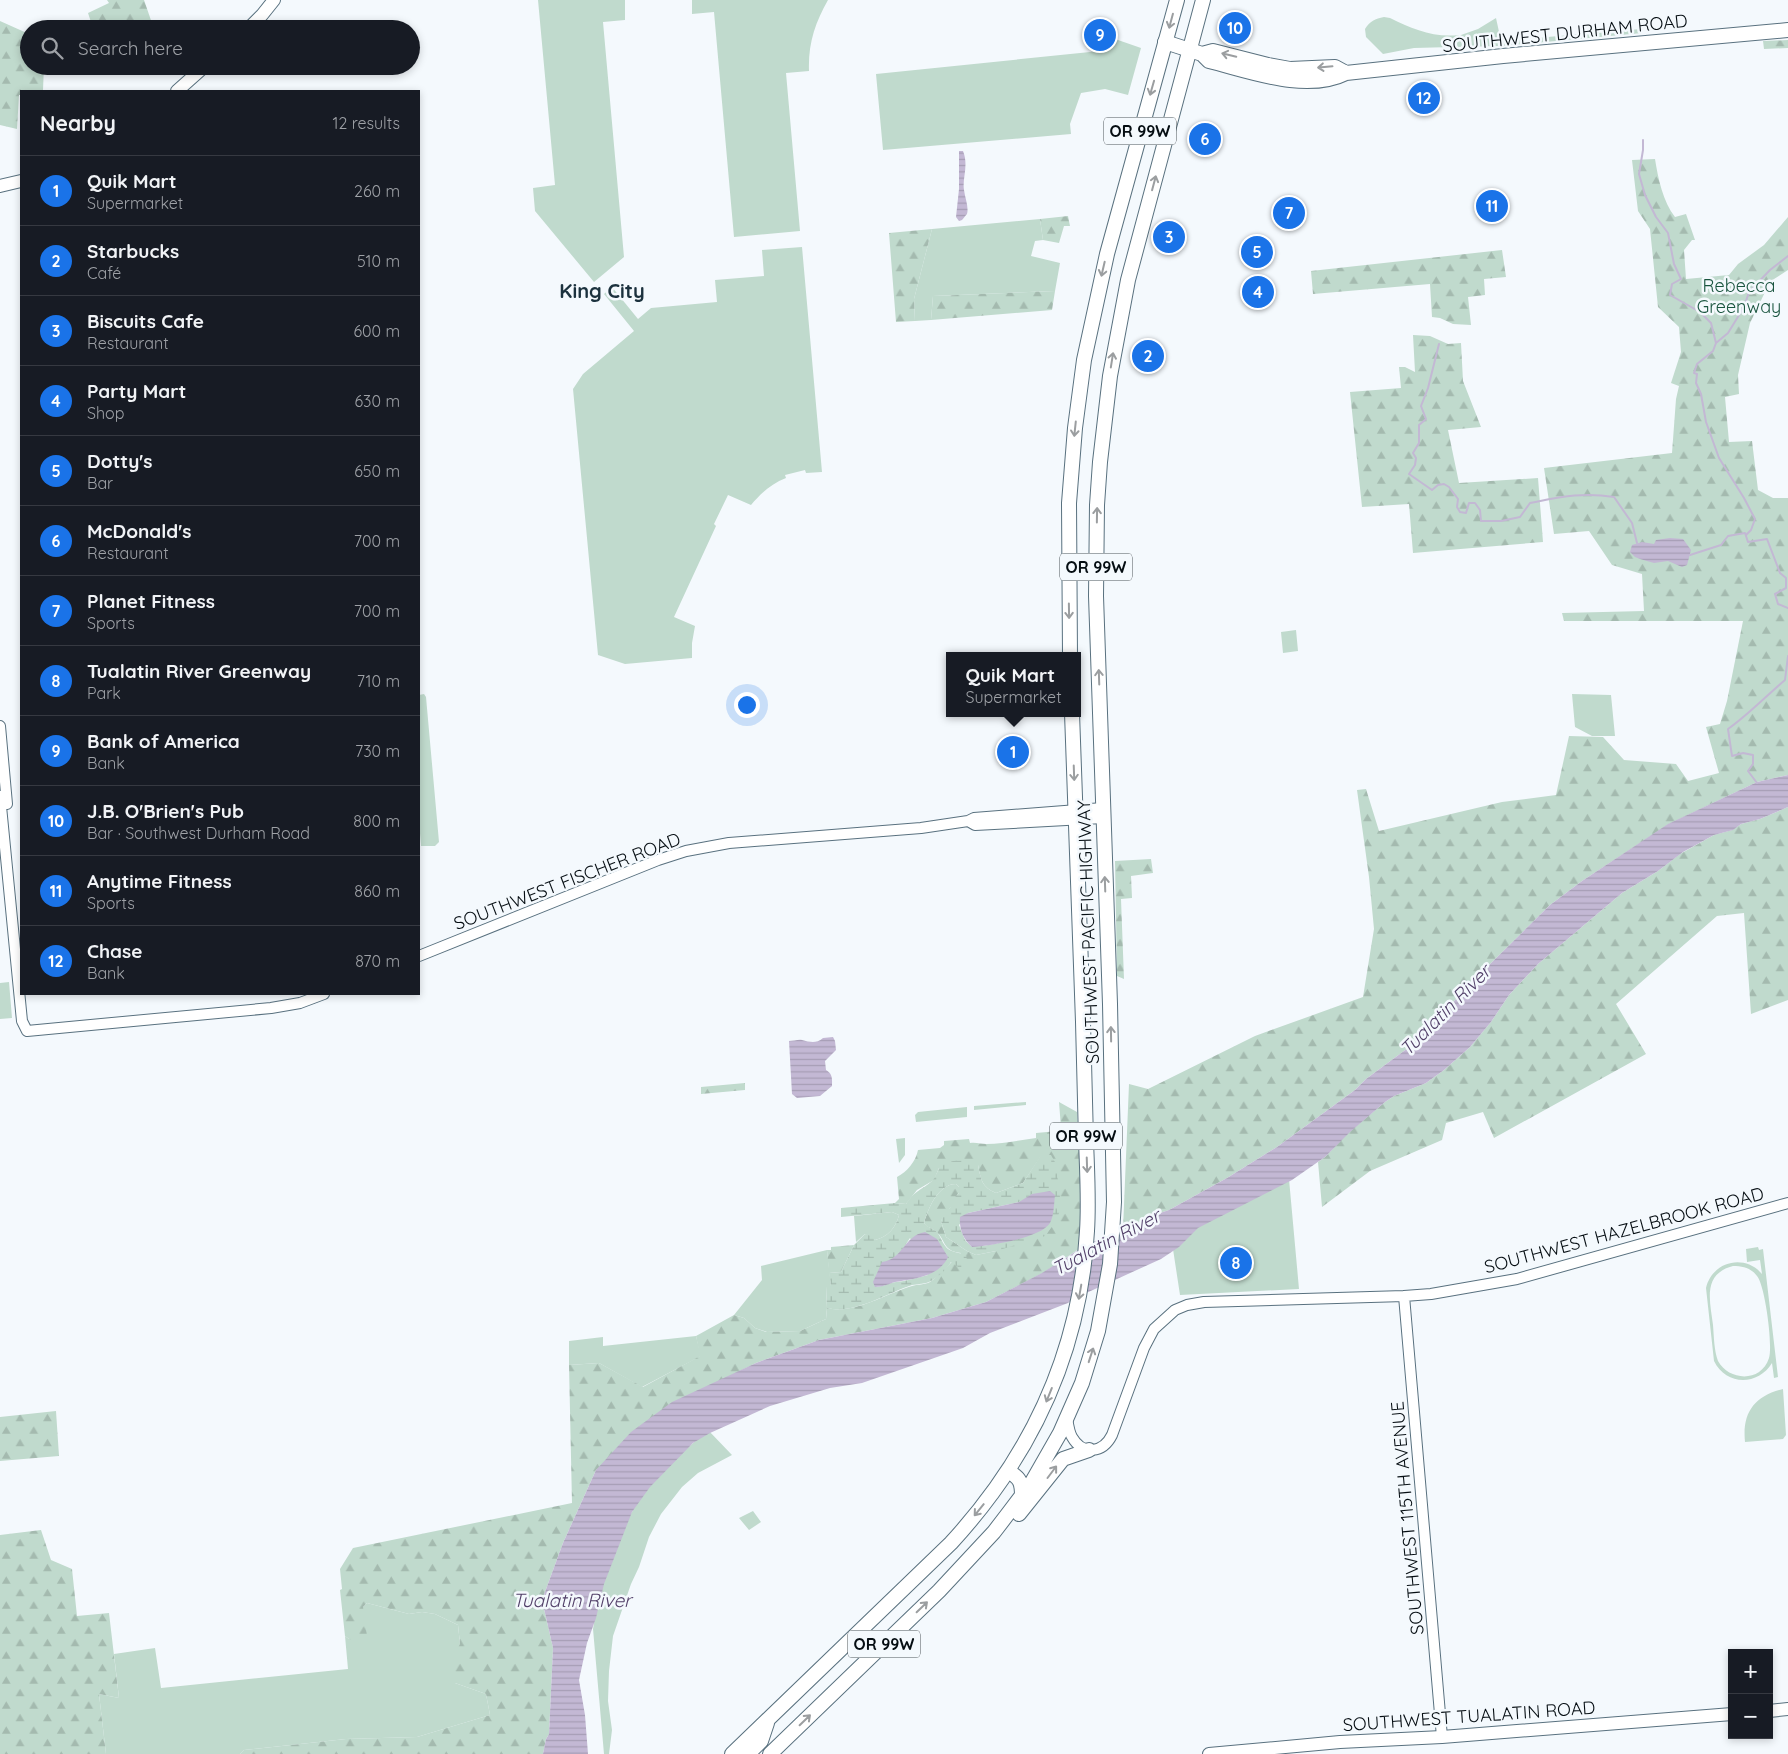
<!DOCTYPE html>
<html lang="en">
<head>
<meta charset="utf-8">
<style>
	body { margin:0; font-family:Quicksand,sans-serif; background:#242831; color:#f1f3f6 }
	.controls { position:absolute; right:15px; bottom:15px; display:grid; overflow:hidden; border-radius:0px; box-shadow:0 2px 8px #0003 }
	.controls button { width:45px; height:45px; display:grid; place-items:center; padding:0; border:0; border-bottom:1px solid #363941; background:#171b24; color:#f1f3f6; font:25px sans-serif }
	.you { position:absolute; left:746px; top:704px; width:18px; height:18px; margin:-12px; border:4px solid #fff; border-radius:50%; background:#1a73e8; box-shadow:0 0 0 8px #1a73e833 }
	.badge { display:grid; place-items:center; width:32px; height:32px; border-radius:50%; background:#1a73e8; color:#fff; font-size:16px; font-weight:700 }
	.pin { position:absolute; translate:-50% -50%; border:2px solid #fff; box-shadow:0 1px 5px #0006 }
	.popup { position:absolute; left:946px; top:652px; width:135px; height:65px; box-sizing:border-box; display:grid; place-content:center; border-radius:0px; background:#171b24; filter:drop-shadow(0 1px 4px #0005); font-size:16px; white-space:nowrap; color:#9ea1a6 }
	.popup b { font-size:19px; color:#f1f3f6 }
	.popup::after { content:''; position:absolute; left:50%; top:100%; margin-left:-10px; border:10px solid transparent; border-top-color:#171b24 }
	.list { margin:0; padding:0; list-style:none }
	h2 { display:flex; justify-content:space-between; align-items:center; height:65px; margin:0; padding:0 20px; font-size:21px }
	h2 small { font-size:16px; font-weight:400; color:#9ea1a6 }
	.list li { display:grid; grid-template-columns:32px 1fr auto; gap:15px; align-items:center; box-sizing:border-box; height:70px; padding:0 20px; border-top:1px solid #363941 }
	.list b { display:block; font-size:19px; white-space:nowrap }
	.list p { margin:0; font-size:16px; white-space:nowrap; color:#9ea1a6 }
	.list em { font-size:16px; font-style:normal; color:#9ea1a6 }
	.icon { flex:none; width:28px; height:28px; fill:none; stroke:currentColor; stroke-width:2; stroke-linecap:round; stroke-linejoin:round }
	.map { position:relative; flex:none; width:1788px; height:1754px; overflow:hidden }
	.search { position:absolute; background:#171b24; box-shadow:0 2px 8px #0003; left:20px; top:20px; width:400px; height:55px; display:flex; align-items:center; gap:12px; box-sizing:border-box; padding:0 18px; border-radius:28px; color:#9ea1a6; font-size:19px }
	.panel { position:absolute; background:#171b24; box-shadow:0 2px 8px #0003; left:20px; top:90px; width:400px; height:905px; border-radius:0px }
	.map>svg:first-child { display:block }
	.green { fill:#c0dacd; fill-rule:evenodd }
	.forest { fill:url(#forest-firs) }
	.wetland { fill:url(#wetland-marsh); fill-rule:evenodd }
	.water { fill:url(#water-rules) }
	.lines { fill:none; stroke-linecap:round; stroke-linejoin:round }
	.stream { stroke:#c3b8d4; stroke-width:2 }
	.tertiary-casing { stroke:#59717f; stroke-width:12 }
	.secondary-casing { stroke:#59717f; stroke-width:14 }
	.primary-casing { stroke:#59717f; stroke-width:16 }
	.trunk-casing { stroke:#59717f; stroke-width:16 }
	.tertiary { stroke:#fff; stroke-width:10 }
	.secondary { stroke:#fff; stroke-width:12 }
	.primary { stroke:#fff; stroke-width:14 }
	.trunk { stroke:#fff; stroke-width:14 }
	.oneway { stroke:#9b9ea0 }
	.labels { text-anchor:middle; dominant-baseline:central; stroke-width:5; stroke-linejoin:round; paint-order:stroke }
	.shield { fill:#f4f9fd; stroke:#4d5458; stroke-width:1 }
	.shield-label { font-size:16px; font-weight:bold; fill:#050d12 }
	.street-label { font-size:18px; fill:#050d12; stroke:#f4f9fd }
	.park-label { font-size:18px; fill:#1a553f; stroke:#f4f9fd }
	.water-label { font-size:19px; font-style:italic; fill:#524069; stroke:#f4f9fd }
	.quarter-label { font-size:20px; font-weight:bold; fill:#1c323e; stroke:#f4f9fd }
</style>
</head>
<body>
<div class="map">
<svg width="1788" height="1754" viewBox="0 0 1788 1754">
	<defs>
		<pattern id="forest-firs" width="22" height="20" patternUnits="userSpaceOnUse" patternTransform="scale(1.25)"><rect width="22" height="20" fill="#c0dacd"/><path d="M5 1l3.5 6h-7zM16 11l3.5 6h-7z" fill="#a4baaf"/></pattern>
		<pattern id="wetland-marsh" width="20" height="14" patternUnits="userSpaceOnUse" patternTransform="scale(1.25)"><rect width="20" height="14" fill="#c0dacd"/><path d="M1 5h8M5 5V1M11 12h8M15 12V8" fill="none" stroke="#a4baaf"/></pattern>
		<pattern id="water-rules" width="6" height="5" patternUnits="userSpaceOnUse" patternTransform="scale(1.25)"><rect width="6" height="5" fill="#c3b8d4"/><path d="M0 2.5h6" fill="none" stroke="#a69db5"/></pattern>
	</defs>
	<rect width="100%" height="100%" fill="#f4f9fd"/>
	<path class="green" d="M538,0H625V20L603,22L624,257L594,282L535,211L533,188L555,185Z
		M692,0H828C815,23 808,44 809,71L786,73L800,231L734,237L714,12L692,14Z
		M1384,17L1390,18C1412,29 1434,38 1459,35L1452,47L1414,48L1383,54L1366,37L1365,29C1370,21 1375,19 1384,17Z
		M1496,18L1501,41L1641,29L1642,33L1501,46L1453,47L1461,35L1478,29Z
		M1118,40L1141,48L1128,95L1105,89L1081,93L1070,124L1071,134L883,150L876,74L1090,52L1100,50Z
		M1040,219L1043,240L1035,241L1031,256L1060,263L1055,291L933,296L931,320L915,321L914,299L932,229Z
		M802,247L822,472L806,473L805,470L785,475L786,478C771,484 761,493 751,505L728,495L714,524L716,526L674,617L695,626L692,643V658L625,664L598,655L573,389L583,374L634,331L604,294L612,287L638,319L651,308L717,302L715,280L764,276L762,250Z
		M1296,630L1298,651L1283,653L1281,632Z
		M424,694L426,697L439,842L435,846H421L419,821V695Z
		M1572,694L1611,695L1615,736H1592L1575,727Z
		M9,982L12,1018L0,1019V983Z
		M1026,1102V1105L974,1110V1106Z
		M967,1107V1117L916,1122L915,1115L918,1112Z
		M905,1138V1155L899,1163L896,1139Z
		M1289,1179L1299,1289L1180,1295L1171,1236Z
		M892,1212L899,1215C896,1227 888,1237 875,1240L865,1234L856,1242L854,1216Z
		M1758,1247L1759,1250L1763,1249L1778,1377L1774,1378L1772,1363C1758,1386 1726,1386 1714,1361L1706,1288C1712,1262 1744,1253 1762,1274L1760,1260L1747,1262L1746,1249ZM1733,1266C1743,1266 1751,1268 1757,1276C1765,1285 1773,1346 1769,1358C1761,1383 1729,1381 1718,1361C1714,1350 1714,1337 1713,1325C1710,1301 1702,1274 1733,1266Z
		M827,1250L831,1286H826L827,1308L826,1319L800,1331L767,1332L755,1328L744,1318L734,1315L762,1280L761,1266Z
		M696,1336L701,1356L642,1387L599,1363L569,1365V1341L603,1337V1346Z
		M1783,1389L1786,1435L1783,1439L1745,1442C1742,1413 1754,1396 1783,1389Z
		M708,1430L732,1455L698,1473L682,1487L661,1514L649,1537L639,1567L631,1584L613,1636L609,1671L608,1701L612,1730L609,1754H604L593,1629L598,1600L621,1530L652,1479Z
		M753,1511L761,1522L749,1530L739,1518Z
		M367,1603L409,1614L422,1612L435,1614L458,1625L460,1644L455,1683L486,1694L490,1715L417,1737L346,1739L244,1750L240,1754H106L99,1694L119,1698L114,1654L155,1648L161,1688L348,1669L345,1636L349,1639L363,1607Z"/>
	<path class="forest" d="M107,0H144L154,29L93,28L88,13L109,3Z
		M0,21L29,34V66H44L43,90L21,91V95H19L17,129L0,125Z
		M1788,40V48L1764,49L1763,41Z
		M77,66H127L126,70L77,69Z
		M1655,159C1658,178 1663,202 1675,217L1686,214L1695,240H1692L1684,250L1686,279L1729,275L1738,264L1764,245L1788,217V270L1774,279L1767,288L1750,323L1738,375L1739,394L1725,397L1729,442L1752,441L1758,490L1773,498H1788V775L1757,782L1669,824L1582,881L1550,905L1483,971L1412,1045L1366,1079L1355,1090L1277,1147L1227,1178L1169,1210L1154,1215L1150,1219L1123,1229L1129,1084L1148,1089L1255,1036L1363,997L1374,929L1369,877L1357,790L1366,789L1379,831L1502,802L1556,795L1569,736L1603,737L1624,760L1676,764L1688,781L1719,773L1706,727L1720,724L1727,701L1743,621H1564L1562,613L1644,611L1642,574L1612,565L1589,531L1554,534L1544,468L1672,453L1676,399L1679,386L1671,383L1681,352L1679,327L1658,307L1650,229L1638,211L1632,160Z
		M1068,216L1070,226H1064L1059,243L1043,240L1040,219Z
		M932,229L914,299L915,321L896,322L889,233Z
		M1502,250L1506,277L1484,279L1485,295L1468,297L1471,325L1453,324L1440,318L1432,317L1430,284L1313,294L1311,271Z
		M1055,291L1052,310L931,320L933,296Z
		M1413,335L1430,336L1448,344L1461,343L1463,381L1481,427L1448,430L1459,483L1538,478L1543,542L1413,553L1409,504L1362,507L1350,392L1401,388L1399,367H1405L1415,372Z
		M1788,807V1000L1751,1014L1744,913L1717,916L1616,1004L1646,1054L1494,1138L1483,1112L1446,1123L1442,1140L1370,1171L1322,1207L1318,1162L1325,1157L1349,1132L1385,1102L1394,1096L1426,1083L1444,1070L1470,1047L1491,1022L1509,995L1538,964L1622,893L1658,871L1680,854L1714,835L1732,830L1741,824L1760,819Z
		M1151,859L1153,873L1131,876L1132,898L1121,899L1124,979L1117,976L1115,861Z
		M745,1083V1090L701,1094V1087Z
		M1059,1102L1077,1112L1081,1191L1079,1249L1043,1273L986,1302L932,1318L819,1340L756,1363L726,1378L596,1470L563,1543L542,1600L553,1648L549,1734L546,1739L543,1754H240L244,1750L346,1739L417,1737L490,1715L486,1694L455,1683L447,1669L460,1644L458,1625L435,1614L422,1612L409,1614L367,1603L363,1607L367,1636L363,1641L349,1639L345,1636L340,1590L342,1589L340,1569L353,1548L572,1503L569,1365L599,1363L643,1387L700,1356L696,1336L734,1315L744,1318L755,1328L766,1332L800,1331L826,1319L827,1308C854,1315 887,1293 912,1286C917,1284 925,1285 930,1282C940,1275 952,1261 961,1253C941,1251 947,1239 934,1230C930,1227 927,1228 924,1223C928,1209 938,1184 956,1184L959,1187V1193C954,1198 954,1202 951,1207C947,1212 944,1215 941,1221L946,1237L967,1251L976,1255L996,1251L1041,1156L1023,1183L996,1193C982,1187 981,1180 978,1165L939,1168L934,1180L917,1190L906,1204L895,1203L899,1199L897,1177C907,1172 916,1161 918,1150L940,1148L944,1145V1141L969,1139L970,1143C976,1142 981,1144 986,1144C1003,1144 1019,1140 1036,1138V1133L1058,1131L1061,1128Z
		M854,1245L841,1272L829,1273L827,1250H831V1247Z
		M56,1411L59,1456L0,1461V1417Z
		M41,1530L51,1560L72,1569L77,1616L109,1613L119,1698L99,1694L106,1754H0V1535Z"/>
	<path class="wetland" d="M1041,1155H1051L1056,1164L1061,1206L1057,1220L1045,1236L996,1251L976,1255L967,1251L946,1237L941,1221L944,1213L950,1208L954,1198L959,1193V1187L956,1184C938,1184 928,1209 924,1223C928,1228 933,1228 937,1232C941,1237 943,1245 948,1249C954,1253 961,1252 967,1257L965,1266L961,1269L951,1262C946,1270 938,1277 931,1281C926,1284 918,1284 912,1285C887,1293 854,1315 827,1308L826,1286H831L829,1273L841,1272L854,1245L865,1234L871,1236L875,1240C888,1237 896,1227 899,1215L892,1212L841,1217V1208L895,1203L906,1204C915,1190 922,1190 932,1181C936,1177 937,1171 940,1167C949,1158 968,1160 978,1165C981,1180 982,1187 996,1193L1023,1183ZM1032,1194L1043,1230C1019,1238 997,1245 972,1247L965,1240L959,1225L968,1213L1019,1202ZM910,1238L928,1275C917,1278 906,1281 896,1282C888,1283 883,1287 875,1287L890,1261L901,1252Z"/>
	<path class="water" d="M959,151H963C969,166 962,178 964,190C965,198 969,207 967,214C966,215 963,219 962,220L959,221L956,217L959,189Z
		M1670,538L1683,539L1691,550L1687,565L1682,567L1668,561L1654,563L1640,559L1635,557L1630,552L1632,545L1642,542L1654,544L1656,540Z
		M1788,775V807L1760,819L1741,824L1733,830L1714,835L1683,852L1658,871L1622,893L1538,964L1509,995L1491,1022L1470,1047L1444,1070L1426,1083L1394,1096L1385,1102L1350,1132L1325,1157L1292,1180L1198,1228L1179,1247L1161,1259L1073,1299L1068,1303L990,1333L963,1348L862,1383L830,1388L770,1406L710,1433L693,1443L650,1487L632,1512L604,1584L596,1618L587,1643L579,1680L585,1715L588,1754H543L546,1739L549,1734L553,1648L542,1600L563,1543L596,1470L631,1432L672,1402L756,1363L819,1340L932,1318L986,1302L1042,1273L1086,1245L1134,1224L1150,1219L1154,1215L1169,1210L1227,1178L1277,1147L1355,1090L1366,1079L1412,1045L1483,971L1550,905L1582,881L1668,824L1757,782Z
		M833,1037L835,1041L836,1050L825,1061L826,1070C833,1074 832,1079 832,1086L820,1096L797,1098L792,1094L789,1041C793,1041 799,1039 802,1040C810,1042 816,1044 823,1038Z
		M1050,1191L1055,1195C1054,1203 1054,1216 1050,1223C1041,1238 989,1246 972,1247C963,1239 959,1229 960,1217L968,1213L1019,1202L1032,1194Z
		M925,1232L937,1239L948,1257C939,1277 913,1279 895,1282C888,1284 883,1287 875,1287L873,1282L882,1262C904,1259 903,1236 925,1232Z"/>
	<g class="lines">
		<path class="stream" d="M1643,140V150L1639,174L1645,195L1656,217L1668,233L1674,264L1681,279L1672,284L1670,295L1700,312L1711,323L1716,343
			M1439,344L1428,388L1421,406L1426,419L1419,425V443L1413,453L1416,458L1415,465L1409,474L1432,490L1438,485L1444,484L1449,487L1458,499L1457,507L1460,512L1466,513L1469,503H1475L1480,510L1481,521H1501L1520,517L1530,503C1561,497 1582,492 1614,497L1632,523L1637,543
			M1746,535L1751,530L1755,519L1744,498L1719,458L1706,422L1701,394L1696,383L1697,374L1694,373L1697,364L1713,351L1716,343L1728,333L1744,307L1749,292L1770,270L1788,256
			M1690,555L1721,545L1728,536L1745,533L1748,542L1767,539L1780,573L1786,578V588L1775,594L1778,604L1788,608
			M1757,783L1748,771L1753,764V755L1743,753L1732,756L1728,729C1748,715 1766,696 1785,680L1788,656"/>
		<g class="tertiary-casing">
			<path id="tertiary" d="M0,726L7,804
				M0,796L22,1021L27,1031
				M968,821L975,825L1103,818
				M419,956L658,860L686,851L729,843L921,828L968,821L974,818L1103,808
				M27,1031L271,1008L300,1003L324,994
				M1404,1296L1442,1737
				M1067,1418C1068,1424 1069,1432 1072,1437C1083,1456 1103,1453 1112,1435L1144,1348L1154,1329L1175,1310L1187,1305L1204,1302L1404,1296L1431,1294L1517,1279L1788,1203"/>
		</g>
		<g class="secondary-casing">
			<path id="secondary" d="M248,29L262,15L274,0
				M177,91L205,66
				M0,186L21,181
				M1769,1711L1788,1709
				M1209,1754L1340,1742L1442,1737L1732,1714"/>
		</g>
		<g class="primary-casing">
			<path id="primary" d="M1165,42L1202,54L1209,61C1250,71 1306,93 1346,73L1503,56L1788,30
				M1202,54L1213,51L1268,65L1290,69L1335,67L1346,73"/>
		</g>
		<g class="trunk-casing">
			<path id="trunk" d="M1070,656L1069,503L1075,428L1084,360L1107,254L1177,0
				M1008,1471C1020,1478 1022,1482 1022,1496
				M1019,1514L1063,1459L1089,1450
				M732,1754L951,1543C1032,1455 1080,1351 1087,1231C1089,1201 1087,1170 1086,1140C1085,1100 1084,1061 1083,1022C1079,919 1075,816 1072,713
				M748,1754L761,1741L767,1723
				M770,1754L939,1591L994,1532L1007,1515L1032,1482L1060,1433L1082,1383L1098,1331L1110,1264L1114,1202L1110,1004L1096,596L1097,505L1100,462L1110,376L1128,280L1203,0"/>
		</g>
		<use href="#tertiary" class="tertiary"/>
		<use href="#secondary" class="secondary"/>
		<use href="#primary" class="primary"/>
		<use href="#trunk" class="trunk"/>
	</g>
	<defs><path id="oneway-shaft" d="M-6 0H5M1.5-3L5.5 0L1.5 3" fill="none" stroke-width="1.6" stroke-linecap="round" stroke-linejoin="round" transform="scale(1.25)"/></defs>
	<g class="oneway">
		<use href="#oneway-shaft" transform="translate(1171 21) rotate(105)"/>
		<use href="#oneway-shaft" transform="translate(1229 55) rotate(-166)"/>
		<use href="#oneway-shaft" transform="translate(1325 67) rotate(175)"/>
		<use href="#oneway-shaft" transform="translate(1152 88) rotate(106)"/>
		<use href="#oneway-shaft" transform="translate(1154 183) rotate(-75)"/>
		<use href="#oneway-shaft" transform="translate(1103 269) rotate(103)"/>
		<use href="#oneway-shaft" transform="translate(1112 360) rotate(-81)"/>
		<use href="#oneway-shaft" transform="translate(1075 429) rotate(96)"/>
		<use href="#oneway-shaft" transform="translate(1097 515) rotate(-89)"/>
		<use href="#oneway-shaft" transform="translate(1069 611) rotate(89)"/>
		<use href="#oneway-shaft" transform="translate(1099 677) rotate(-92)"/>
		<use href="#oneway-shaft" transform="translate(1074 773) rotate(88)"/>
		<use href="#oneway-shaft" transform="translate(1105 884) rotate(-92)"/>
		<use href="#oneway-shaft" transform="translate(1111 1034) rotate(-91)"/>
		<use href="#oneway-shaft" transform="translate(1087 1165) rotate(88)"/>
		<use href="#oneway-shaft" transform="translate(1080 1292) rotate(100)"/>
		<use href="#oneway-shaft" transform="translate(1091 1355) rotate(-72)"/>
		<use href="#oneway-shaft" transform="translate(1049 1395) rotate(112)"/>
		<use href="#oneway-shaft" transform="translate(1052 1472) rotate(-53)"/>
		<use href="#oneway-shaft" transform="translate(979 1510) rotate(129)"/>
		<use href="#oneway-shaft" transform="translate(922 1607) rotate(-44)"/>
		<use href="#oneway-shaft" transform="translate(805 1720) rotate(-44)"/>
	</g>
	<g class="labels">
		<g class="shield">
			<rect x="1104" y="117.5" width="72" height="27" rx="4"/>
			<rect x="1060" y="553.5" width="72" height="27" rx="4"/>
			<rect x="1050" y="1122.5" width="72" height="27" rx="4"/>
			<rect x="848" y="1630.5" width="72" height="27" rx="4"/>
		</g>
		<g class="shield-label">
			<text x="1140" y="131">OR 99W</text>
			<text x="1096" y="567">OR 99W</text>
			<text x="1086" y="1136">OR 99W</text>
			<text x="884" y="1644">OR 99W</text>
		</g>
		<g class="street-label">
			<text transform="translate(1565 33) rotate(-6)">SOUTHWEST DURHAM ROAD</text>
			<text transform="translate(567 881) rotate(-21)">SOUTHWEST FISCHER ROAD</text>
			<text transform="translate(1088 932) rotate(-92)">SOUTHWEST PACIFIC HIGHWAY</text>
			<text transform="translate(1624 1230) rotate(-15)">SOUTHWEST HAZELBROOK ROAD</text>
			<text transform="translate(1407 1518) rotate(-95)">SOUTHWEST 115TH AVENUE</text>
			<text transform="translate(1469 1716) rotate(-4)">SOUTHWEST TUALATIN ROAD</text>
		</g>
		<g class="park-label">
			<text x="1739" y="285">Rebecca<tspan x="1739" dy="21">Greenway</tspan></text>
		</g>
		<g class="water-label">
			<text transform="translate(1445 1010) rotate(-45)">Tualatin River</text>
			<text transform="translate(1106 1242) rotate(-28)">Tualatin River</text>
			<text x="572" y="1600">Tualatin River</text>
		</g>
		<g class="quarter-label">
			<text x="602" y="290">King City</text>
		</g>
	</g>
</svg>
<div class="controls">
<button>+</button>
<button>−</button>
</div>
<div class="you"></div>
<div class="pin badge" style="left:1013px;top:752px">1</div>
<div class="popup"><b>Quik Mart</b>Supermarket</div>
<div class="pin badge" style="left:1148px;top:356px">2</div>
<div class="pin badge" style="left:1169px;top:237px">3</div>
<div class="pin badge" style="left:1258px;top:292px">4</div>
<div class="pin badge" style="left:1257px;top:252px">5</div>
<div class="pin badge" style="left:1205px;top:139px">6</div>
<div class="pin badge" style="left:1289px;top:213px">7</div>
<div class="pin badge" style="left:1236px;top:1263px">8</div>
<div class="pin badge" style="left:1100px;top:35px">9</div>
<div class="pin badge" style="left:1235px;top:28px">10</div>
<div class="pin badge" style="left:1492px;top:206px">11</div>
<div class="pin badge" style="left:1424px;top:98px">12</div>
<div class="search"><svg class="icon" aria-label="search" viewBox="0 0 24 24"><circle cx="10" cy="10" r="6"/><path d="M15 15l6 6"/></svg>Search here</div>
<section class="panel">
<h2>Nearby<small>12 results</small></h2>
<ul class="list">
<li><span class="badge">1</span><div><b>Quik Mart</b><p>Supermarket</p></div><em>260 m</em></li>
<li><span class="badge">2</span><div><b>Starbucks</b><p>Café</p></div><em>510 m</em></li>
<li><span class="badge">3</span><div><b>Biscuits Cafe</b><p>Restaurant</p></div><em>600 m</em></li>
<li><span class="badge">4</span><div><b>Party Mart</b><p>Shop</p></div><em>630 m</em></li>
<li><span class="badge">5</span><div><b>Dotty's</b><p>Bar</p></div><em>650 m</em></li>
<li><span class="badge">6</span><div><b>McDonald's</b><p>Restaurant</p></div><em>700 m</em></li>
<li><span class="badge">7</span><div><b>Planet Fitness</b><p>Sports</p></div><em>700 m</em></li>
<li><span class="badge">8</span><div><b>Tualatin River Greenway</b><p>Park</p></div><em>710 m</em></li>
<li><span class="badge">9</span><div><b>Bank of America</b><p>Bank</p></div><em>730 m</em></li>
<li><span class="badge">10</span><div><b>J.B. O'Brien's Pub</b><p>Bar · Southwest Durham Road</p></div><em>800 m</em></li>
<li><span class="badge">11</span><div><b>Anytime Fitness</b><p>Sports</p></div><em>860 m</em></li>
<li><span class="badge">12</span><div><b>Chase</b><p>Bank</p></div><em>870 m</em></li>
</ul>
</section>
</div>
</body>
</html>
